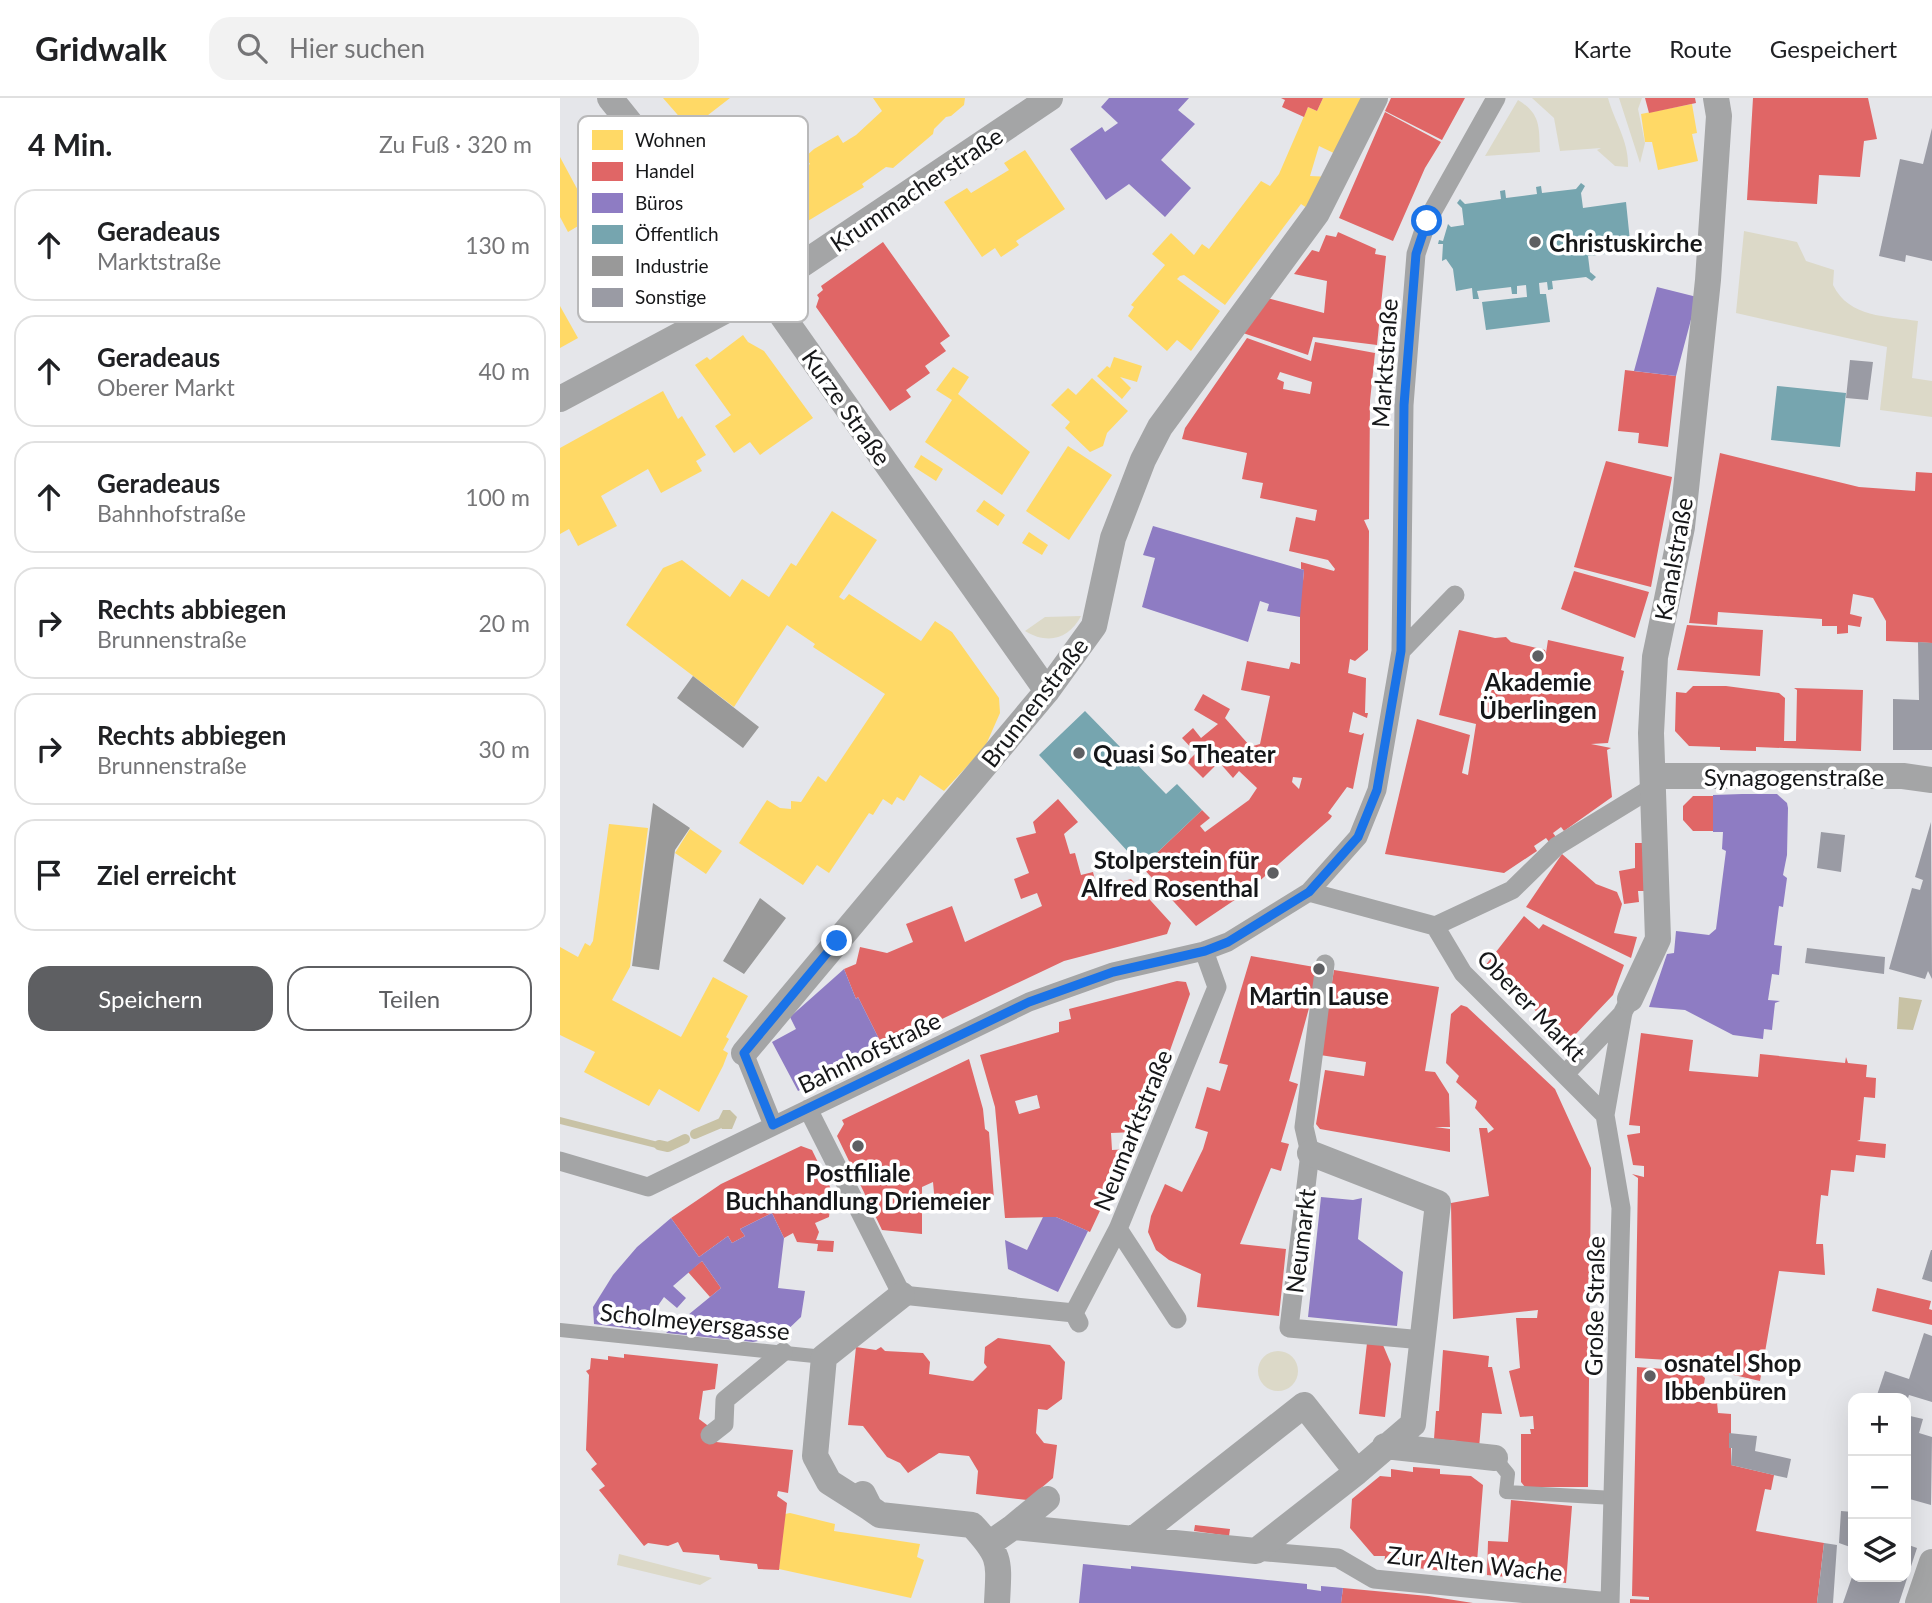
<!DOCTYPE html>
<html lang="de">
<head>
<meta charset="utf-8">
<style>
	body { margin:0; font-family:Lato,sans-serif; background:#f2f2f2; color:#202124 }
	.controls { position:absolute; right:21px; bottom:21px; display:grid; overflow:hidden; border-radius:14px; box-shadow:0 7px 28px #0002 }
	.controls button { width:63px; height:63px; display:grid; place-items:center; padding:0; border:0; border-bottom:2px solid #e0e0e0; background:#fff; color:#202124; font:35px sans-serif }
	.stop { position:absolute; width:21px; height:21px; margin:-16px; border:5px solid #1a73e8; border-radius:50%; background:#fff }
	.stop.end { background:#1a73e8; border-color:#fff; box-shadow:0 2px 7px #0008 }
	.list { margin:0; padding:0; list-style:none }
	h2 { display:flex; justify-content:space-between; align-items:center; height:91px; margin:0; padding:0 28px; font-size:30px }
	h2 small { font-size:23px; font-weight:400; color:#757577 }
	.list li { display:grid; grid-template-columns:46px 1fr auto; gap:21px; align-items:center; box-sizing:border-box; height:112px; margin:0 14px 14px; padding:0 14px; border:2px solid #e0e0e0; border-radius:21px }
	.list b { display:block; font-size:26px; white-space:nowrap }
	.list p { margin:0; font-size:23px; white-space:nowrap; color:#757577 }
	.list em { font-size:23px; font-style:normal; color:#757577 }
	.actions { display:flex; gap:14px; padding:21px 28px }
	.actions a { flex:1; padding:16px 0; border:2px solid #5e5f62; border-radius:21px; text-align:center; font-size:24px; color:#5e5f62 }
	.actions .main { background:#5e5f62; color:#fff }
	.icon { flex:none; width:38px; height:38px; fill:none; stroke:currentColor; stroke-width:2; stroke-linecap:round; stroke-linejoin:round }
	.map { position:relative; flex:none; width:1372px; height:1505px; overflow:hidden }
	header { display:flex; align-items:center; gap:42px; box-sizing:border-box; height:98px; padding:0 35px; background:#fff; border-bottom:2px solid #e0e0e0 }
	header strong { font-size:33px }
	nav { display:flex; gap:38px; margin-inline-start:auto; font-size:24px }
	.search { width:490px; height:63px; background:#f2f2f2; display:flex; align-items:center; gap:18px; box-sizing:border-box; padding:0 24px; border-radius:21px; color:#757577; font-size:26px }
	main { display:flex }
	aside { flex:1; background:#fff }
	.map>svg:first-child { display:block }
	.green { fill:#dcd9c8 }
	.water { fill:#c8c2a5 }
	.homes { fill:#ffd966 }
	.shops { fill:#e06666; fill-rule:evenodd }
	.offices { fill:#8e7cc3 }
	.public { fill:#76a5af }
	.industry { fill:#999 }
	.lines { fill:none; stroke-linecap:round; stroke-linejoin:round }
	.stream { stroke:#c8c2a5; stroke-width:10 }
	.building { fill:#9a9ba4 }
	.service { stroke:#a4a5a6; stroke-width:14 }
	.pedestrian { stroke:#a4a5a6; stroke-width:19 }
	.minor { stroke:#a4a5a6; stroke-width:26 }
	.route { stroke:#1a73e8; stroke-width:9 }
	.poi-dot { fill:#5e5f62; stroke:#fff; stroke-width:2.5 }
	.labels { text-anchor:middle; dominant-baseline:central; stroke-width:7; stroke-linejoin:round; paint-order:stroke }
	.street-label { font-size:24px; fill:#161719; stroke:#fff }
	.poi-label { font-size:24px; font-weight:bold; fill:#161719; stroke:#fff; text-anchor:start }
	.key { fill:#fff; stroke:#b9b9ba; stroke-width:2 }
	.key-label { font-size:19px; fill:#161719 }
</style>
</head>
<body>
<header>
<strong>Gridwalk</strong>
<div class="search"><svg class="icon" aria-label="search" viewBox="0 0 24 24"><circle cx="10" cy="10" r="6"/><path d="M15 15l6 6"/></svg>Hier suchen</div>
<nav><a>Karte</a><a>Route</a><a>Gespeichert</a></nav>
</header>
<main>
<aside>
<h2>4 Min.<small>Zu Fuß · 320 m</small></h2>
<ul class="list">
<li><svg class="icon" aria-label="ahead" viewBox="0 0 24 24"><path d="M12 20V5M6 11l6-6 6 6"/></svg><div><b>Geradeaus</b><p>Marktstraße</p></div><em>130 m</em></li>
<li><svg class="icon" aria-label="ahead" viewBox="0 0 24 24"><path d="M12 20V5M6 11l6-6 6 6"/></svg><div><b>Geradeaus</b><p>Oberer Markt</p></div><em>40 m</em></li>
<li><svg class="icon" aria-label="ahead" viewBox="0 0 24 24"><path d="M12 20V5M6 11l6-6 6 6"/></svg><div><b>Geradeaus</b><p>Bahnhofstraße</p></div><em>100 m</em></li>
<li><svg class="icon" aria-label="right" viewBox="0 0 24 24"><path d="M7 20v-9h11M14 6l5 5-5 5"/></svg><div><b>Rechts abbiegen</b><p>Brunnenstraße</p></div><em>20 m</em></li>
<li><svg class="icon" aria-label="right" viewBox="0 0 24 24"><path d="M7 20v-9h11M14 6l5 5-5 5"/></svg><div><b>Rechts abbiegen</b><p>Brunnenstraße</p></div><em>30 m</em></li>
<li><svg class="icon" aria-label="arrive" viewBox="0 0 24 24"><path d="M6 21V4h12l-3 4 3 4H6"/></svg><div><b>Ziel erreicht</b></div></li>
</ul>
<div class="actions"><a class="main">Speichern</a><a>Teilen</a></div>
</aside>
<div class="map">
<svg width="1372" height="1505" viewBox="0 0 1372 1505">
	<rect width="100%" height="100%" fill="#e5e6ea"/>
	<path class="green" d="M972,0H1048C1055,25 1069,43 1068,69L1055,68L1037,52L1041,50L1000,53L994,20Z
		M1059,0H1082L1078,11L1085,45L1080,65Z
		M958,2C981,16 979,29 980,54L925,58Z
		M1184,133L1237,144L1246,163L1274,172L1273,187C1289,220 1327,218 1358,223L1352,280L1372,283V319L1320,312L1327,249L1176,215Z
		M521,518C509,541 488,547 465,533L485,519Z
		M698 1273a20 20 0 1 1 40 0a20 20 0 1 1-40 0Z
		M59,1456L152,1480L140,1487L57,1467Z"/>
	<path class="water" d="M1339,899L1362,902L1353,932L1337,931Z
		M163,1012H170L177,1019L172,1031H162L157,1024Z
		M0,1019L110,1047L108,1053L0,1026Z"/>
	<path class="homes" d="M103,0H170L130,31Z
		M313,0H405L404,7L391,18L386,19L374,31L373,36L333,70L326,69L302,86L304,89L228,135L203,96L196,101L181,78L212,57L225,79L235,72L237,75L250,66L245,59L254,51L278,37L283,45L296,37L322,13Z
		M763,0H811L782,59L759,48L750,78L772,79L747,110L741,106L665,207L624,177L620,178L617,181L660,213L631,253L617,242L607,253L568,218L574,209L571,207L605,167L592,156L611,135L634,157L642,146L649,151L701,83L710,88L719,76L748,9L757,13Z
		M1132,6L1137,35L1132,36L1138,63L1098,72L1092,44H1085L1081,16Z
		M465,52L505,111L456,143L459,147L441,159L435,150L422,159L384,104L407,90L411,95L449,72L444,65Z
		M0,59L22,100L54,82L64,101L70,98L92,137L96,135L112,163L94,173L98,180L84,189L80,181L62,191L43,165L48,163L45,157L50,155L30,121L8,134L0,119Z
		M0,208L18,240L0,250Z
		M183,237L188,244L204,253L253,320L200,357L190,344L174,355L155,328L171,317L135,267L147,259L150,262Z
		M554,259L582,268L577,284L560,279L571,290L562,301L537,278L547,268L550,270Z
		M393,269L409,279L398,296L470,354L442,397L365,344L392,302L376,292Z
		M532,280L568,313L547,335L543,348L530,354L505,330L510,324L491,307L508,290L516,297Z
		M103,293L118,321L122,318L146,357L136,363L142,373L101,395L88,371L41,398L57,428L18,448L9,431L0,436V350Z
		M508,348L552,377L509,442L466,413Z
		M361,357L383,371L376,383L354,369Z
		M424,402L445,417L438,428L416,413Z
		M272,413L317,442L279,499L284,502L289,496L361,543L375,523L392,534L439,600L440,615L425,649L384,693L360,677L344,703L337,699L332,707L323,701L313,717L309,715L269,775L257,767L243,787L179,745L207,702L220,710L231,711V703L241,704L258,678L266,684L325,596L253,549L255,546L227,527L174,609L66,527L103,470L122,462L170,499L182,481L209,499L231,465L236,468Z
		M469,434L488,447L482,457L462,445Z
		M49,726L88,730L70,869L52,902L121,939L153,879L188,898L166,939L169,941L163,952L168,955L163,968L139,1014L99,991L89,1008L24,974L35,954L0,937V849L18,859L25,845L30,848L33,843Z
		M130,731L162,753L146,776L115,755Z
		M230,1415L275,1426L274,1433L360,1446L357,1459L364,1462L351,1500L219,1471L225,1416Z"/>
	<path class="shops" d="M721,0H763L757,13L748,9L744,19L722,9L725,2Z
		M831,0H905L882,42L825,13Z
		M1085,0H1135L1136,5L1089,15Z
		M1193,0H1308L1317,41L1304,43L1300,79L1259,77L1257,106L1187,102Z
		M825,14L881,44L865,70L833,143L779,120Z
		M778,134L816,151L815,156L826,158L817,247L753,239L748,257L683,235L707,200L764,215L767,183L734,176L752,152L759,154L766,137L776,139Z
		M323,144L390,238L380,245L386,253L365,268L370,275L346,292L351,299L330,313L256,209L259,200L257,197L263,192L261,188Z
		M687,240L751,263L755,244L815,255L810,303L809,421L804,422L809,433L808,552L795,563L790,561L788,575L806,580L805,615H808L807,620L793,614L789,634L801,637L804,635L793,691L787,689L768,715L772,718L770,721L688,793L636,828L582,769L642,712L650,720L640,728L645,734L689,702L697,690L679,673L673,680L659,664L643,680L627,664L636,655L622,640L633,630L641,640L658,626L634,612L643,596L670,611L665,620L698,657L693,648L700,646L710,598L681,592L687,563L729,571L731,564L740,566V482L743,483L744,472L741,471V464L774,473L775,471L768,462L729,453L736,419L755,423L757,412L700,400L703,385L682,381L687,355L622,341L625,330ZM720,274L752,284L750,296L723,291L724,284L717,281ZM733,679L742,680L739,691L732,684Z
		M1065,272L1116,278L1108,349L1078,345L1079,335L1058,333Z
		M1160,355L1299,389L1355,393L1356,374L1372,375V545L1326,543V523L1313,500L1293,496L1290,516L1302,519L1300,529L1288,527V535L1277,536V528H1262V521L1158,514L1157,527L1129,525Z
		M1046,363L1112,379L1091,489L1014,469Z
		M1014,473L1089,494L1075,540L1001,511Z
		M1127,527L1203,532L1200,578L1117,572Z
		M899,532L935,540L946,539L951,544L985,552L986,555L988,542L1064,559L1061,572L1064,573L1048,645L1031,646L1051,650L1047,652L1052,699L1004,733L1001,729L993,735L996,739L989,744L986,740L974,748L977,753L944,775L825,756L857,621L910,637L902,675L908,677L916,626L879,617Z
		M1133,588H1166L1219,595L1225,600L1224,643H1236L1237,592L1234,590L1303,592L1301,653L1196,649V653L1160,652V649L1129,648L1115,633L1116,594L1126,595Z
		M1133,698H1153V733H1133L1123,722V708Z
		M498,701L518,724L504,736L510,756L515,755L521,777L533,774L537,790L571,781L611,825L607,836L504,863L323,949L298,899L296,901L284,871L296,866L300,849L327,855L353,844L346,826L392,808L405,844L482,808L477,795L461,801L454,781L469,775L456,740L476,735L473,724Z
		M1075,745H1087V793H1078L1079,804L1064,806L1059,773L1075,770Z
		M1002,756L1036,786L1057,794L1062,806L1054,835L1077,839L1071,860L966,809Z
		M964,818L979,831L983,826L1064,867L1053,897L1013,939H1005L925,868Z
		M691,858L760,870L729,983L738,986L721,1044L729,1046L721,1073L711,1070L680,1146L726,1151L719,1218L637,1209L641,1176L609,1162L596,1152L588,1134L591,1118L605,1086L622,1094L643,1051L648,1034L635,1030L647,989L660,993L668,967L659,965Z
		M774,872L879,889L865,973L875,974L889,996L890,1029H875L890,1031V1054L760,1031L756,1026L765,972L804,978L806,964L760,957Z
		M617,883L626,884L630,896L596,992L576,1034L551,1035L552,1052L569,1051L530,1134L496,1119L445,1120L435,1009L420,957L499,934V924L511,921L509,911ZM477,997L480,1010L459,1016L455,1003Z
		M901,907L907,909L995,991L1031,1070L1028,1389H965L961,1384V1336H971L970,1331H974L973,1318L960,1319L949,1273L960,1270L956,1220H977L978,1212L893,1221L891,1105L929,1098L919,1030H927L928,1035L934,1031L915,1010L917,1003L896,984L899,978L886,965L891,916Z
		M1081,935L1133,942L1129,973L1198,979L1200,956L1285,965L1286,959L1288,965L1307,967L1306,979L1316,980L1315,1000L1304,999L1300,1042L1297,1043L1326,1046L1325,1060L1296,1057L1294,1074L1271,1072L1268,1098L1261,1097L1256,1146H1263L1265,1177L1219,1173L1200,1283L1148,1271V1268L1125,1265L1126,1263L1075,1260L1078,1080L1072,1076L1084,1079V1068L1073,1067L1067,1037L1080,1035V1028L1069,1027Z
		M409,961L423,1011L425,1031L429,1034L434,1101L375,1106L373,1084L362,1089V1136L322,1132L277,1038L284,1026L282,1022Z
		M241,1048L252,1052L272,1093L269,1119L255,1125L259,1134L256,1142L274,1143L273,1154L257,1153L258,1146L237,1144L233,1135L224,1140L212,1115L180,1131L185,1138L172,1145L168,1138L139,1159L111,1120L161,1086Z
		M142,1163L161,1190L150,1199L128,1174Z
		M1317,1190L1371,1203L1369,1211L1372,1212V1227L1312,1213Z
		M438,1240L490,1247L505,1264L502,1301L487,1312L478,1311L476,1335L484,1345L497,1347L493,1380L467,1402L416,1396L418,1373L409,1358L379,1355L348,1375L340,1365L327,1359L303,1328L288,1327L296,1249L316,1252L321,1249L325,1253L363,1255L370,1264L369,1276L413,1283L427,1269L424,1265L425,1249Z
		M807,1245L823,1247L831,1266L825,1319L799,1316Z
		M883,1252L929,1258L928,1269H932L942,1316L922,1315L919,1350L897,1348V1343L874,1341L876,1313H879Z
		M64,1256L158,1266L155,1291L143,1293L139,1321L147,1327L156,1344L233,1352L228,1395L218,1393L217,1398L227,1405L219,1472L198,1471L197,1466L160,1462L159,1457L123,1454L118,1444L108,1448L88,1445L84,1448L39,1392L45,1388L31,1371L37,1366L26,1352L29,1277L26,1273L30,1271L31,1260L48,1262V1258L64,1260Z
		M1077,1269L1130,1273V1276H1140L1145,1280L1143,1291L1130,1292L1129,1304H1157L1158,1315L1171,1316V1367L1214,1377L1211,1392L1205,1391L1196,1433L1264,1445L1257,1505H1070V1501L1089,1502V1499L1072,1498Z
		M853,1369L880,1371V1376L911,1378L923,1387L916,1477L824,1466L825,1458H814L790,1430L792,1401L820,1378L831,1379V1371L853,1374Z
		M951,1402L1012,1408L1006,1485L927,1477L928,1443L948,1444Z
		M635,1427L670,1431L669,1438L634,1433Z
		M783,1490L868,1498L913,1505H781Z"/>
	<path class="offices" d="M549,0H629L618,12L635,26L601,62L631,90L605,119L569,86L546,102L510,51L542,29L545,34L558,25L541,9Z
		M1097,189L1137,199L1116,278L1074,273Z
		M593,428L744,472L740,519L707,513L709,506L700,503L688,544L582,509L595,460L583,457Z
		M1182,696H1217L1227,705L1228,710L1227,757L1223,777L1227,780L1223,809L1219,808L1214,847L1222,848L1219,877L1212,876L1208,902L1220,903L1215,905L1212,932L1204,931L1203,941L1173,937L1125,912L1089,909L1107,856L1114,855L1116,833L1149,837L1156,831L1166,753L1162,751L1163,734H1153V697Z
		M284,871L296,901L298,899L323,949L298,963L297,968L290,971L285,969L238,993L212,944L236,931L230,919Z
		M761,1099L793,1102L802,1100L798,1141L843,1174L837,1228L748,1219Z
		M212,1115L224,1140L218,1190L245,1193L241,1219L221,1238L193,1244L106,1235L161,1190L142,1163L113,1188L126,1200L117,1210L104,1199L81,1232L34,1226L33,1209L53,1177L77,1149L111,1120L139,1159L168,1138L172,1145L185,1138L180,1131Z
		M483,1119H496L528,1133L498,1194L448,1171L445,1142L467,1152Z
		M523,1466L571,1471V1468L747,1486V1491L761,1493V1488L783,1490L781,1505H519Z"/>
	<path class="public" d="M1021,85L1025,88L1021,95L1023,110L1066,104L1071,153L1028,158L1030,174L1036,179L1032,183L1026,179L992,183L993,191L988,192L987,184L979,185L980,196H986L990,224L926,232L922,204L967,199L966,187L957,188V196H952L951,189L917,193L919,201H913L912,190L896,193L893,171L886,161L882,163L883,146H878L879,142L883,143L888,126L891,129L904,127L902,110L897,105L900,101L905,106L941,101L940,93L945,92L946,100L977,96L976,89L981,88L982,95L1016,91Z
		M1217,288L1286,295L1280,349L1211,342Z
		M525,613L606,696L617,686L642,712L582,769L479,657Z"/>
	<path class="industry" d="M133,578L199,629L183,650L117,600Z
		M93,705L130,730L115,752L99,872L72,868Z
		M200,800L226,820L184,876L163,863Z"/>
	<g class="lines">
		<path class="stream" d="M135,1036L161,1025
			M99,1047L108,1049L125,1041"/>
	</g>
	<path class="building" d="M1372,30V163L1346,157L1345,164L1319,158L1340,61L1363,66Z
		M1290,262L1313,264L1308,302L1286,300Z
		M1358,544L1372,545V652H1333V601L1359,602Z
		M1371,724L1372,881L1368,873L1365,881L1329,871L1352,790L1360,792L1363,782L1355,779Z
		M1261,734L1285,737L1281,774L1257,770Z
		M1247,850L1325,859L1324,876L1245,865Z
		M1371,1152H1372V1184L1362,1181Z
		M1364,1235L1372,1238V1304L1349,1297L1346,1306V1300H1316L1325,1273L1349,1281Z
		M1346,1317L1363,1321L1359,1335L1372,1339L1371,1407L1346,1400Z
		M1169,1335L1197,1338L1195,1353L1231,1361L1227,1380L1171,1367L1172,1350H1169Z
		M1281,1413L1293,1414V1450L1279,1445Z
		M1264,1445L1277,1447L1273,1505H1257Z
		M1346,1446L1357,1450L1339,1505H1283L1292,1479H1346Z"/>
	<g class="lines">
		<path class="service" d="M0,1232L264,1259
			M935,1360L948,1376L946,1394L1054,1400"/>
		<path class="pedestrian" d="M841,553L895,497
			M749,794L875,828L903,875L1045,1017
			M875,828L952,792L997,748L1095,688
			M765,866L744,1029L750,1055L729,1230L863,1242
			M184,955L213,1027
			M1005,976L1063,915
			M248,1011L342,1197L514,1215
			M0,1063L88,1089L469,904L553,874L644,853L668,844L749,794L798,739L817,692L841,553L844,307L856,156L867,123L936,0
			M558,1131L617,1221
			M519,1225L514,1215L558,1131L657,889L644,853
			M150,1337L164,1326L165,1302L223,1254
			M696,1453L778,1460L814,1481L1050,1504
			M1050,1505L1061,1110L1045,1017L1063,914L1070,901"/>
		<path class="minor" d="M50,0L204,192L487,593
			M0,301L204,192L490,0
			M1095,678H1343L1372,682
			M1070,901L1098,841L1091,635L1095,559L1122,429L1148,182L1159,18L1156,0
			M184,955L487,593L534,528L553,440L583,362L600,329L757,115L815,0
			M750,1055L878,1105L853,1326L797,1374
			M825,1348L935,1360
			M303,1396L310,1410L320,1417L412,1427C442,1459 439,1463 437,1505
			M310,1410L269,1384L255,1358L264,1259L342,1197
			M453,1429L487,1401
			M429,1446L453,1429L696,1453L797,1374L744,1307L576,1439
			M1358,1505L1372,1464"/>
	</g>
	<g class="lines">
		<path class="route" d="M277,843L184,955L213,1027L469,904L553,874L645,853L668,844L749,794L798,739L817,692L841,553L844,307L856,156L867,123"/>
	</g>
	<g class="poi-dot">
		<circle cx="975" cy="144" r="7"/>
		<circle cx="978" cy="558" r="7"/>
		<circle cx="519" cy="655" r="7"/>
		<circle cx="713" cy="775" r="7"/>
		<circle cx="759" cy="871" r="7"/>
		<circle cx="298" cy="1048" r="7"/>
		<circle cx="1090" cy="1278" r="7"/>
	</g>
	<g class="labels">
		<g class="street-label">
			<text transform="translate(356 91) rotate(-34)">Krummacherstraße</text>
			<text transform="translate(824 265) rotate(-86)">Marktstraße</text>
			<text transform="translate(287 309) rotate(55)">Kurze Straße</text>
			<text transform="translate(1113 461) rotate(-80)">Kanalstraße</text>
			<text transform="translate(474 604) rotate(-52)">Brunnenstraße</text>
			<text x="1234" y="678">Synagogenstraße</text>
			<text transform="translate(972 907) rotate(46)">Oberer Markt</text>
			<text transform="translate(309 954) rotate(-26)">Bahnhofstraße</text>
			<text transform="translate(572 1032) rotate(-68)">Neumarktstraße</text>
			<text transform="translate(740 1143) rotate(-83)">Neumarkt</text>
			<text transform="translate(1034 1208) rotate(-89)">Große Straße</text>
			<text transform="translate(135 1223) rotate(6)">Scholmeyersgasse</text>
			<text transform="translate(915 1465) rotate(6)">Zur Alten Wache</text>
		</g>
		<g class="poi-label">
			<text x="989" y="144">Christuskirche</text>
			<text x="978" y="583" text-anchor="middle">Akademie<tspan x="978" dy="28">Überlingen</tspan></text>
			<text x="533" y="655">Quasi So Theater</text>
			<text x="699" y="761" text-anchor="end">Stolperstein für<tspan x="699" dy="28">Alfred Rosenthal</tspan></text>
			<text x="759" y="897" text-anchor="middle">Martin Lause</text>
			<text x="298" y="1074" text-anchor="middle">Postfiliale<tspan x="298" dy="28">Buchhandlung Driemeier</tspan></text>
			<text x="1104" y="1264">osnatel Shop<tspan x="1104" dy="28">Ibbenbüren</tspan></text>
		</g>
	</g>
	<rect x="18" y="18" width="230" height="206" rx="10" class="key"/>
	<rect x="32" y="32" width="31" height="20" fill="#ffd966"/>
	<rect x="32" y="64" width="31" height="19" fill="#e06666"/>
	<rect x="32" y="95" width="31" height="20" fill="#8e7cc3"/>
	<rect x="32" y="127" width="31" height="19" fill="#76a5af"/>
	<rect x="32" y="158" width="31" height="20" fill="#999"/>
	<rect x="32" y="190" width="31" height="19" fill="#9a9ba4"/>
	<g class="key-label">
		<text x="75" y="49">Wohnen</text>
		<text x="75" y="80">Handel</text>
		<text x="75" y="112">Büros</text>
		<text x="75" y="143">Öffentlich</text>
		<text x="75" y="175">Industrie</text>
		<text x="75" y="206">Sonstige</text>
	</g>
</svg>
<div class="controls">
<button>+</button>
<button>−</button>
<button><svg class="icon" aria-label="layers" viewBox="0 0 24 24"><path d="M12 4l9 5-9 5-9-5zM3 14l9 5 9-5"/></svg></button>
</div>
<div class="stop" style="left:867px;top:123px"></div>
<div class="stop end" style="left:277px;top:843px"></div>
</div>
</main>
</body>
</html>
